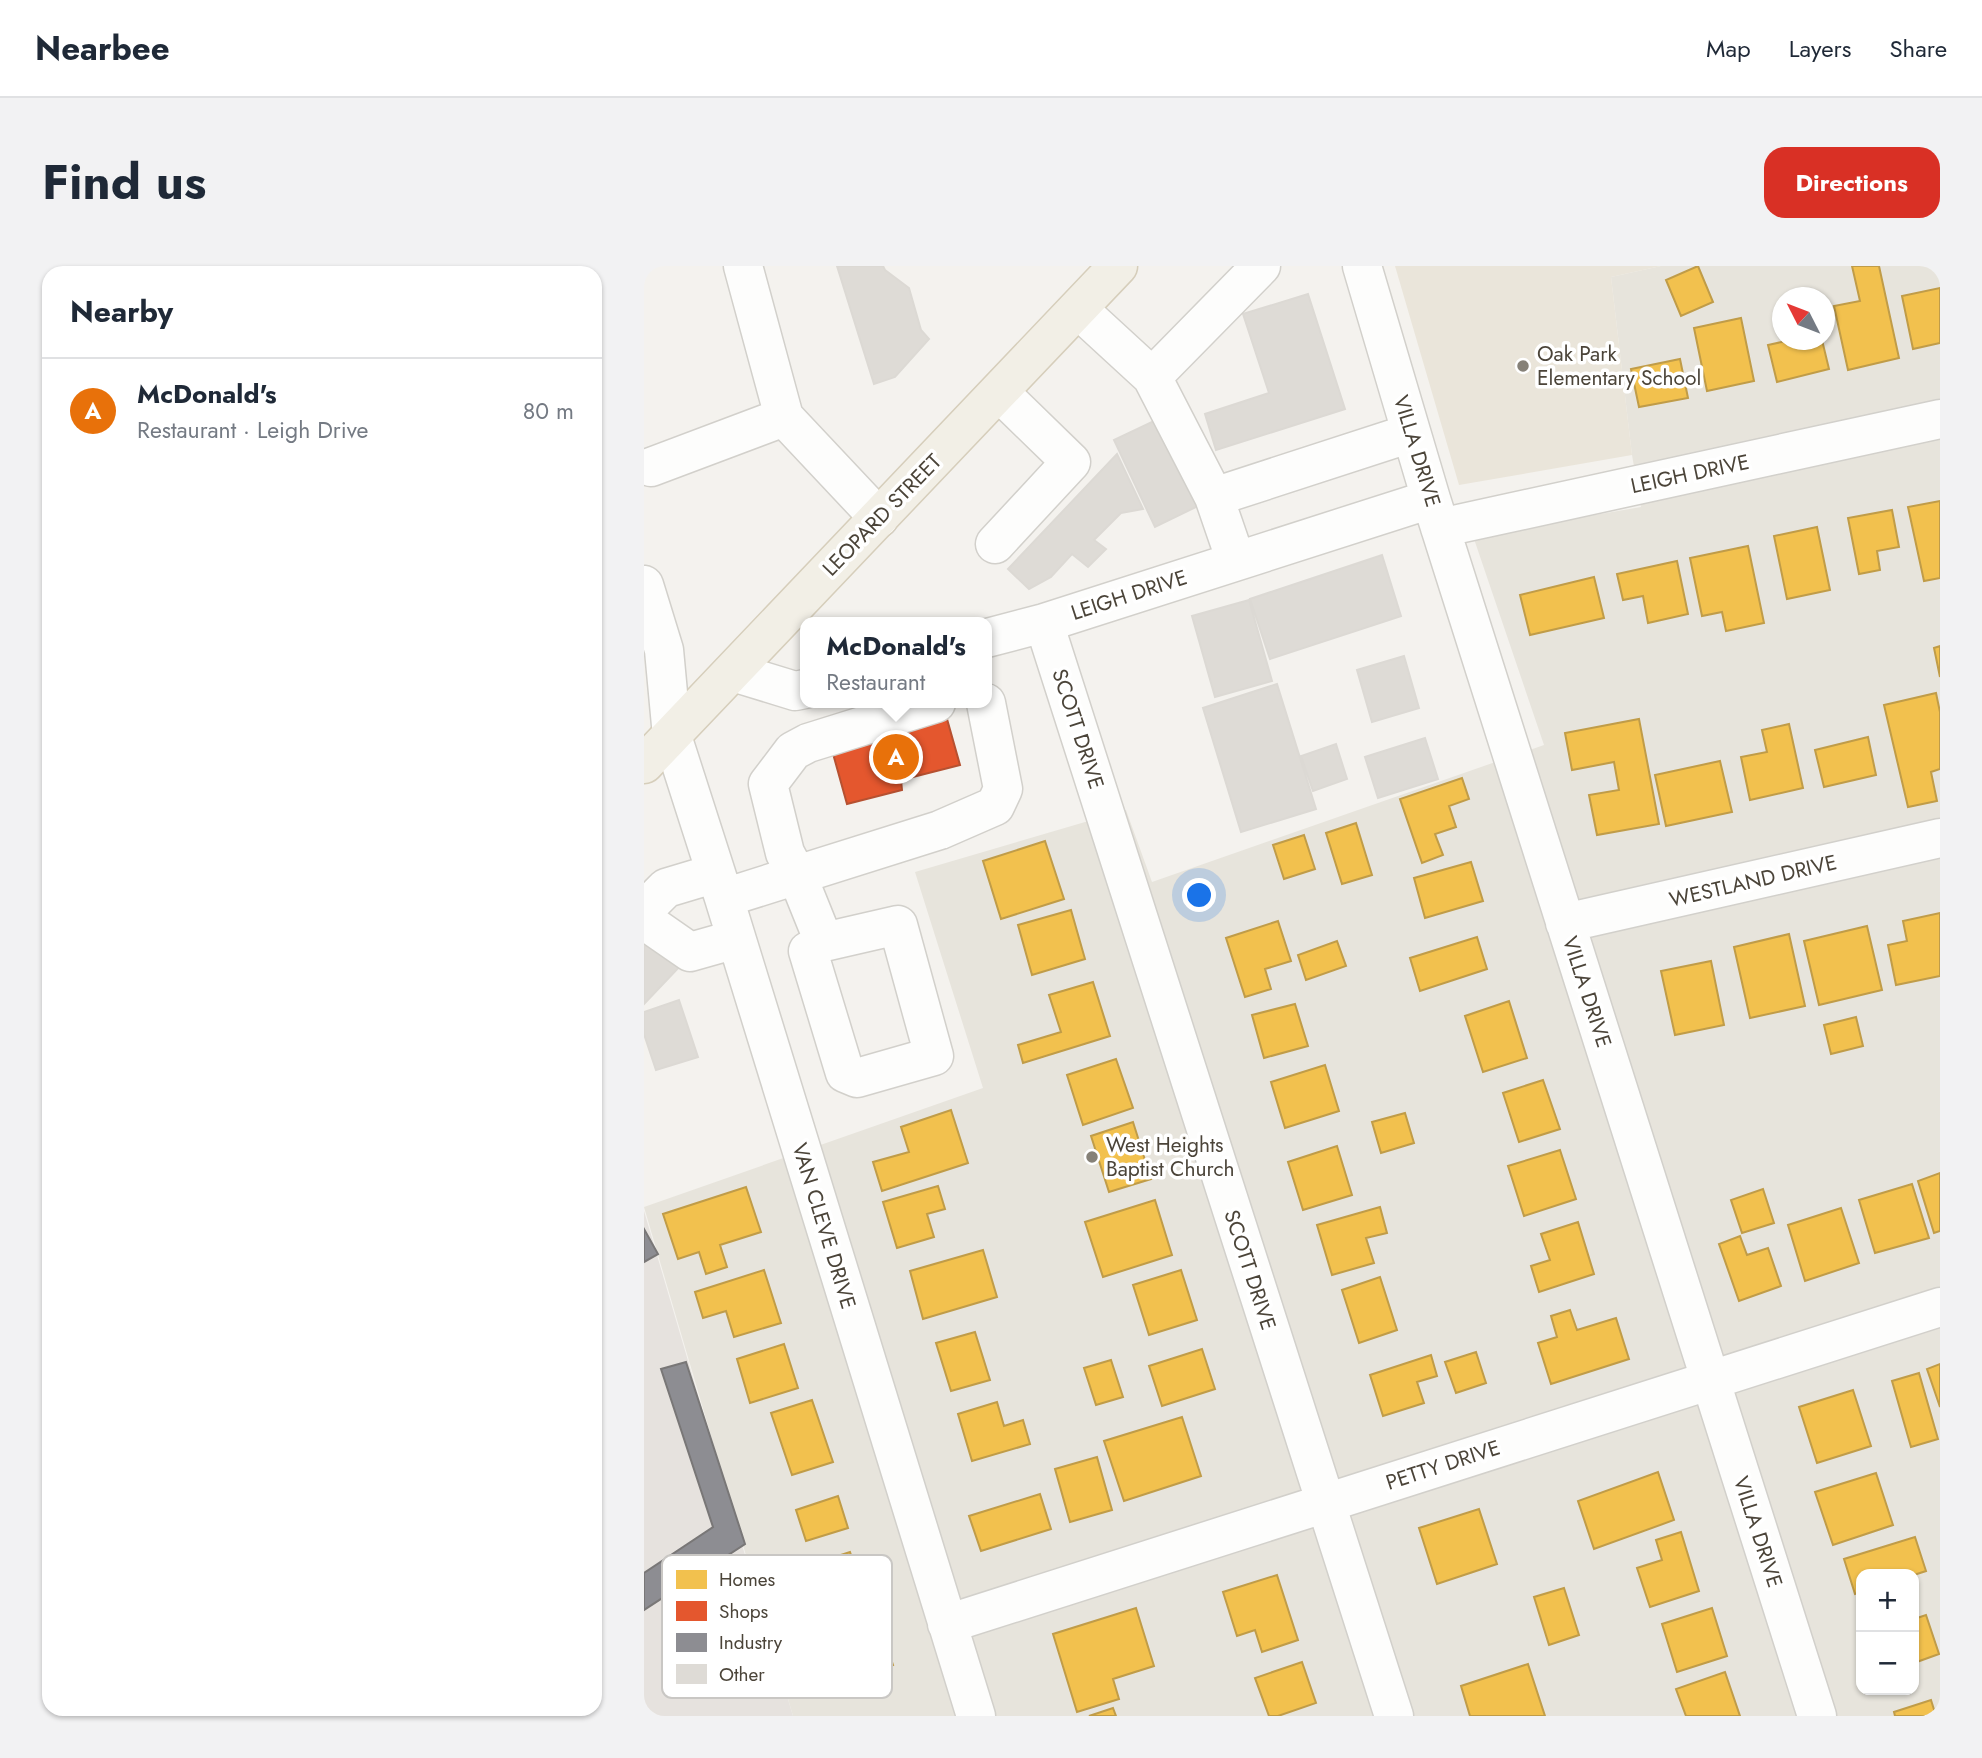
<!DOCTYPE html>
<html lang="en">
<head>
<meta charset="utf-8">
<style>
	body { margin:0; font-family:Jost,sans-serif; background:#f2f2f3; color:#1f2937 }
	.controls { position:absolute; right:21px; bottom:21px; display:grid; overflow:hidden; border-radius:14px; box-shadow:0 2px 5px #0004 }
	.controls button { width:63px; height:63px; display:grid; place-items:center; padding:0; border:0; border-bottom:2px solid #e0e1e3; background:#fff; color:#1f2937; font:35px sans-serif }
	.compass { position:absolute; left:1128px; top:21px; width:63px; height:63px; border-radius:50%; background:#fff; box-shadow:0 2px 5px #0004; rotate:312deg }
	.you { position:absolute; left:556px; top:630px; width:24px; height:24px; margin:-18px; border:5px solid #fff; border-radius:50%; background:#1a73e8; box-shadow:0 0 0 10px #1a73e833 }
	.badge { display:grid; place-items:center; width:46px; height:46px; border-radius:50%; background:#d93025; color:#fff; font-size:23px; font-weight:700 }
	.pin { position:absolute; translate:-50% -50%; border:4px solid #fff; box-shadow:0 2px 7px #0006 }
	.popup { position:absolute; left:156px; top:351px; width:192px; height:91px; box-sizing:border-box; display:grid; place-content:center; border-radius:14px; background:#fff; filter:drop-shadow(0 2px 5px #0005); font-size:23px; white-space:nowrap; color:#747a83 }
	.popup b { font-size:26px; color:#1f2937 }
	.popup::after { content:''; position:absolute; left:50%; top:100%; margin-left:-14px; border:14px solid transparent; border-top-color:#fff }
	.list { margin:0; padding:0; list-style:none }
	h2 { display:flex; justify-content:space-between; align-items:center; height:91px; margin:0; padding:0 28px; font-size:30px }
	h2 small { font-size:23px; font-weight:400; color:#747a83 }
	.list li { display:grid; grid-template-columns:46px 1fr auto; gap:21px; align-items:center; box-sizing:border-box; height:105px; padding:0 28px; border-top:2px solid #e0e1e3 }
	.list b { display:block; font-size:26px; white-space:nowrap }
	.list p { margin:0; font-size:23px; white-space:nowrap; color:#747a83 }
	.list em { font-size:23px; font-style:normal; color:#747a83 }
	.map { position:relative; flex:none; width:1296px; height:1450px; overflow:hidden; border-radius:21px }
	header { display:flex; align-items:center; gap:42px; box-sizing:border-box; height:98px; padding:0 35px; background:#fff; border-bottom:2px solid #e0e1e3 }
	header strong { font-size:33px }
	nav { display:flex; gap:38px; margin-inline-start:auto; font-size:24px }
	.intro { display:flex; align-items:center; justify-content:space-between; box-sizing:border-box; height:168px; padding:0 42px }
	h1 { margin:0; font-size:49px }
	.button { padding:18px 32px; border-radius:21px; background:#d93025; color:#fff; font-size:24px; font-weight:700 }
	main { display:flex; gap:42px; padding:0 42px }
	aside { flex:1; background:#fff; border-radius:21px; box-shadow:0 2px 5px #0004 }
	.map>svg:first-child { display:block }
	.residential { fill:#e7e4dc; fill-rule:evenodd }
	.industrial { fill:#e6e2de }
	.education { fill:#eae5da }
	.homes { fill:#f2c14e; stroke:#c09c48; stroke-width:2 }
	.shops { fill:#e4572e; stroke:#b65131; stroke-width:2 }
	.industry { fill:#8d8d92; stroke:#797777; stroke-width:2 }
	.building { fill:#dedbd6; stroke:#dcd9d4; stroke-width:2 }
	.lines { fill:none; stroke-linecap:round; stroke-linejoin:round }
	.minor-casing { stroke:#d2d0cb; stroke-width:41 }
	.major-casing { stroke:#d6cebb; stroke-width:41 }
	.minor { stroke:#fdfdfc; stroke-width:38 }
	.major { stroke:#f2efe6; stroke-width:38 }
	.poi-dot { fill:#868178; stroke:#fff; stroke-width:2.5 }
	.labels { text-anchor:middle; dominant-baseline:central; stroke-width:7; stroke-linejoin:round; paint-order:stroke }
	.poi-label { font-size:21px; fill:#4b4439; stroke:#fff; text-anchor:start }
	.street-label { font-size:21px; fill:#4b4439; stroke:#fff }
	.key { fill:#fff; stroke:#c9c7c4; stroke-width:2 }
	.key-label { font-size:19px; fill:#4b4439 }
</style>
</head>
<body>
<header>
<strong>Nearbee</strong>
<nav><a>Map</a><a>Layers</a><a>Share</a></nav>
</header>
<div class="intro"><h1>Find us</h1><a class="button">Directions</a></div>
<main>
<aside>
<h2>Nearby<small></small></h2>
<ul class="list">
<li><span class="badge" style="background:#e8710a">A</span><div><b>McDonald's</b><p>Restaurant · Leigh Drive</p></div><em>80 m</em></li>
</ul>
</aside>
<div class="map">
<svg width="1296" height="1450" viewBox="0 0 1296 1450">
	<rect width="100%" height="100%" fill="#f4f2ee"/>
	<path class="residential" d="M1017,0H1296V1450H149L0,941L339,822L271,606L482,544L508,616L900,479L829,270L997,241L988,189L967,11ZM1139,32H1181V74H1139ZM1217,1308H1270V1424H1217Z"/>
	<path class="industrial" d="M0,945L101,1289L149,1450H0Z"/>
	<path class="education" d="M751,0H1017L967,11L988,189L815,219Z"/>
	<path class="homes" d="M1054,0L1069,36L1037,50L1022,14Z
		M1208,0H1235L1255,92L1204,104L1190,40L1216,35Z
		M1296,22V77L1269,83L1258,30Z
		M1097,52L1110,115L1063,125L1050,62Z
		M1147,74H1178L1185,103L1133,116L1124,79Z
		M1036,93L1044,132L995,141L987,103Z
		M1296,235V312L1280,315L1264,241Z
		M1248,244L1255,281L1233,285L1236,304L1215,308L1204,252Z
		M1173,261L1186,324L1143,333L1130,270Z
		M1104,280L1120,357L1082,365L1078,346L1058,350L1046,292Z
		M1033,295L1044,348L1004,357L999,330L979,334L973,308Z
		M950,311L960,352L886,369L876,329Z
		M1296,380V411L1290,382Z
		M1292,427L1296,446V503L1287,506L1293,535L1264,541L1240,439Z
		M995,453L1015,558L953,569L945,529L975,524L970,496L928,504L921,467Z
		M1145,458L1159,522L1106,534L1097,491L1123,486L1118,464Z
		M1224,471L1232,509L1180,521L1171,484Z
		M1076,495L1088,546L1022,560L1011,509Z
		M818,512L825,533L805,540L812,561L791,568L799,589L778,597L756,533Z
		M712,557L728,609L698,618L682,567Z
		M660,569L671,603L640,613L629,579Z
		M401,575L420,633L357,653L339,595Z
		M827,596L839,635L781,652L770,612Z
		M427,644L441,693L388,709L374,659Z
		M1296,647V710L1252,719L1244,679L1263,675L1259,655Z
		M634,655L647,695L621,703L627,723L601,731L582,672Z
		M1223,660L1238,724L1175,739L1160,675Z
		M1145,668L1161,740L1106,752L1090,681Z
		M833,671L843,703L776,725L766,692Z
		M693,675L702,700L662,714L654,689Z
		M1067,695L1080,759L1031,769L1017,705Z
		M449,716L466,770L379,797L374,779L417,766L405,729Z
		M865,735L883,792L839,806L821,750Z
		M651,738L664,780L620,792L608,749Z
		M1212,751L1219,780L1187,788L1180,759Z
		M472,793L489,842L439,859L423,809Z
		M681,799L695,845L641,862L627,816Z
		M899,814L916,863L875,876L859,827Z
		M307,844L324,897L238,925L229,896L265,886L257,861Z
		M761,847L770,877L737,887L728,856Z
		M489,856L507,913L465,926L447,870Z
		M693,880L708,929L659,944L644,896Z
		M916,884L932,933L880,950L864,900Z
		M1296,907V965L1290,967L1274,915Z
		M1268,918L1285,972L1231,987L1215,934Z
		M294,920L301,943L283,948L290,971L253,982L239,936Z
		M102,921L117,966L76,979L83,1001L62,1008L55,986L34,993L19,948Z
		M1119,923L1130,957L1098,967L1087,934Z
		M511,934L528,989L459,1011L441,956Z
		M736,941L743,967L722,972L730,997L688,1009L673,959Z
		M1197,942L1215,997L1161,1015L1144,959Z
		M934,956L950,1008L895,1026L887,1000L906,994L897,968Z
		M1096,970L1103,989L1124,982L1137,1020L1095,1035L1075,978Z
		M339,984L353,1031L279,1053L266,1005Z
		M120,1004L137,1057L90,1071L82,1045L59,1052L51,1026Z
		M537,1004L553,1054L505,1069L489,1019Z
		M736,1011L753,1064L715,1077L698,1024Z
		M926,1044L933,1064L972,1052L985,1093L907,1118L894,1077L913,1071L907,1050Z
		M331,1066L346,1114L307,1125L292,1077Z
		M140,1078L154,1122L106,1137L93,1093Z
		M558,1083L571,1123L518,1140L505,1100Z
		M832,1086L842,1117L812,1127L801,1096Z
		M787,1089L793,1110L773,1116L780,1137L739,1150L726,1109Z
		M467,1094L479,1131L452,1139L440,1102Z
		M1296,1098V1141L1283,1103Z
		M1275,1107L1294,1173L1267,1181L1248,1115Z
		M1209,1124L1227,1180L1173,1197L1155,1141Z
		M168,1134L189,1196L148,1209L127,1147Z
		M353,1136L360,1160L379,1154L386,1178L328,1195L314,1148Z
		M538,1151L557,1210L480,1235L460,1175Z
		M453,1191L468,1244L426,1256L411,1203Z
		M1014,1206L1030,1254L950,1283L934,1235Z
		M1232,1207L1249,1259L1189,1279L1171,1226Z
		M396,1228L407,1263L337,1285L325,1250Z
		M194,1230L204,1262L162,1275L152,1244Z
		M835,1243L853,1298L793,1318L775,1262Z
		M1037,1266L1055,1325L1006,1341L993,1302L1018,1294L1012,1274Z
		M1271,1271L1282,1305L1270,1309L1217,1308V1326L1211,1328L1200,1293Z
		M206,1286L223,1337L186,1350L169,1298Z
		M633,1309L654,1374L618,1386L611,1364L593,1370L579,1326Z
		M920,1322L935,1369L905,1379L890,1331Z
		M492,1342L510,1400L469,1413L475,1433L433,1446L409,1368Z
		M1068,1342L1083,1390L1033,1406L1018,1358Z
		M232,1346L249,1399L204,1413L198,1396L176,1403L165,1367Z
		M1282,1349L1295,1388L1270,1397V1353Z
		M658,1396L672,1437L634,1450H625L611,1412Z
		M884,1398L901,1450H826L817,1420Z
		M1081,1406L1096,1450H1042L1032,1423Z
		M1287,1434L1292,1450H1251L1250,1446Z
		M469,1442L472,1450H445Z"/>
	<path class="shops" d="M303,453L316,499L257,514L258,524L203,538L188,484Z"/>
	<path class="industry" d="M0,963L14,988L0,996Z
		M42,1096L101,1278L0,1344V1307L69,1261L17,1103Z"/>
	<path class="building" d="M193,0H239L241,4L265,22L277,64L285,73L251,111L230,118Z
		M664,28L701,143L572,184L561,148L625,127L599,48Z
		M512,154L554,240L511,261L470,174Z
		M473,188L499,243L477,247L450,274L462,283L444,301L428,288L407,311L385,323L364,303Z
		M738,289L757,350L626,393L606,333Z
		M605,334L628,415L571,431L548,350Z
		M760,390L775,442L728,456L713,404Z
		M633,418L672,543L597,566L559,442Z
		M781,472L794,513L734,532L721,491Z
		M692,478L703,513L669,525L657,490Z
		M9,671L38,698L0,738V681Z
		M35,734L54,791L12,804L0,768V746Z"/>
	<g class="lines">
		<g class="minor-casing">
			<path id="minor" d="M99,0L140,151L235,252
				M718,0L787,233L1173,1450
				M434,43L508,111L617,0
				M508,111L570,231L592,295
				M7,201L140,151
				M570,231L767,167
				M796,262L1296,153
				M351,278L427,196L355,126
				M0,319L20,384L28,470L80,632L332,1450
				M400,357L750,1450
				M343,372L400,357L787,233
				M89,406L151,425L161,423
				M80,632L296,564L351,540L359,523L342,437
				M0,644L22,622L72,607
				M0,654L46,686L92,673
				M921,657L1296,572
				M180,676L254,659L290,790L213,812L201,807L164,685L180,676L153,609L141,587L124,518L149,485L164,477L292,437
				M303,1358L1296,1041"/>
		</g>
		<g class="major-casing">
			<path id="major" d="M0,498L474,0"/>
		</g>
		<use href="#minor" class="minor"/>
		<use href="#major" class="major"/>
	</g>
	<g class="poi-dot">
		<circle cx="879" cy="100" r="7"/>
		<circle cx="448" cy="891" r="7"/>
	</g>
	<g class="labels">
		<g class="poi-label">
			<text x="893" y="88">Oak Park<tspan x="893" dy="24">Elementary School</tspan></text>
			<text x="462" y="879">West Heights<tspan x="462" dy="24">Baptist Church</tspan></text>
		</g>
		<g class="street-label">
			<text transform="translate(773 185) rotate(73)">VILLA DRIVE</text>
			<text transform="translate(1046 208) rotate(-12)">LEIGH DRIVE</text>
			<text transform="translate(238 249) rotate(-46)">LEOPARD STREET</text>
			<text transform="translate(485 329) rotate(-18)">LEIGH DRIVE</text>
			<text transform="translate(434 463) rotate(72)">SCOTT DRIVE</text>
			<text transform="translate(1109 615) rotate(-13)">WESTLAND DRIVE</text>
			<text transform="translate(943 726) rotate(72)">VILLA DRIVE</text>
			<text transform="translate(180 960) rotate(73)">VAN CLEVE DRIVE</text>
			<text transform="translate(606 1004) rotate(72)">SCOTT DRIVE</text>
			<text transform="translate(799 1199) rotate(-18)">PETTY DRIVE</text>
			<text transform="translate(1114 1266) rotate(72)">VILLA DRIVE</text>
		</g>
	</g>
	<rect x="18" y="1289" width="230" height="143" rx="10" class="key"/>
	<rect x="32" y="1304" width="31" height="19" fill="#f2c14e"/>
	<rect x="32" y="1335" width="31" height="20" fill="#e4572e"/>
	<rect x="32" y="1367" width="31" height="19" fill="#8d8d92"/>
	<rect x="32" y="1398" width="31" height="20" fill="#dedbd6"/>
	<g class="key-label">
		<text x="75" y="1320">Homes</text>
		<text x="75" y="1352">Shops</text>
		<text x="75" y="1383">Industry</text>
		<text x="75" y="1415">Other</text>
	</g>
</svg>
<div class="controls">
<button>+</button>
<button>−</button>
</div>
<svg class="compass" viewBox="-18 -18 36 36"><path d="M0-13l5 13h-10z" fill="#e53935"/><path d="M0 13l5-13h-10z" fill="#747a83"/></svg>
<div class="you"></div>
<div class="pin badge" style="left:252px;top:491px;background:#e8710a">A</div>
<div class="popup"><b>McDonald's</b>Restaurant</div>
</div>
</main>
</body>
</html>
